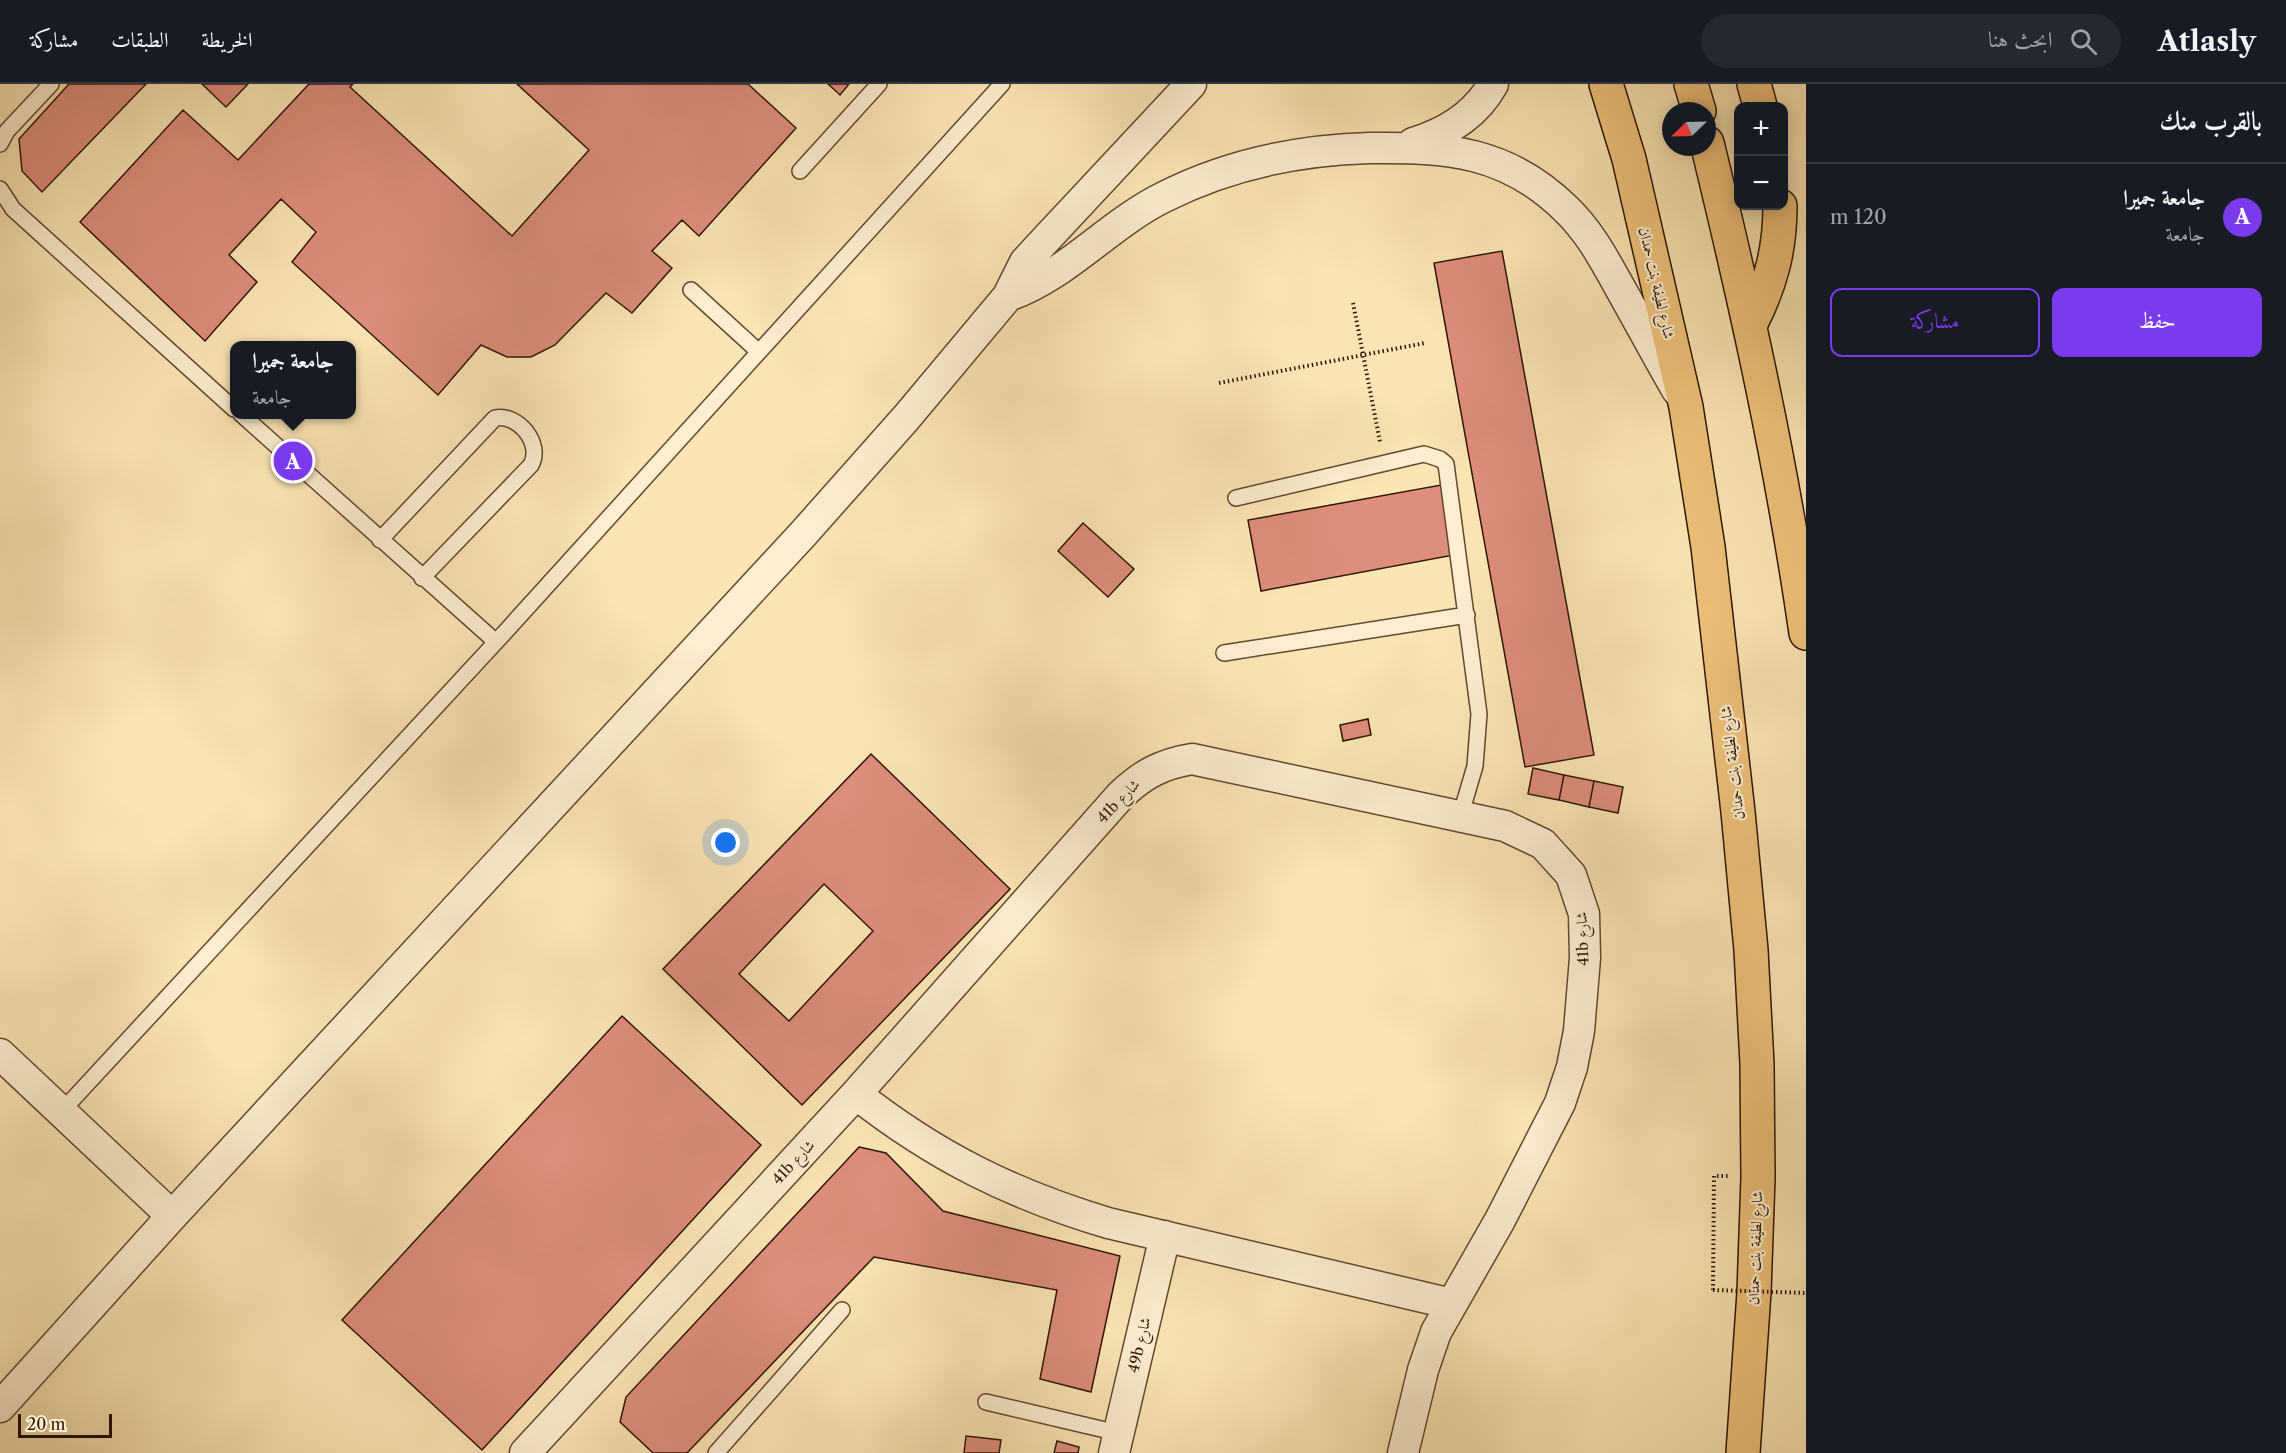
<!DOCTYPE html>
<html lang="ar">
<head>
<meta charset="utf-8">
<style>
	body { margin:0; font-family:"Libre Caslon Text",Amiri,serif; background:#242831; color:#f1f3f6; direction:rtl }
	.controls { position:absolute; right:18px; top:18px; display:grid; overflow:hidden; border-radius:12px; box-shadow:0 3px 15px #0003 }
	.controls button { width:54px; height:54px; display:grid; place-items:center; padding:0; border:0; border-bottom:2px solid #363941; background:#171b24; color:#f1f3f6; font:30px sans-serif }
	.compass { position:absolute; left:1662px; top:18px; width:54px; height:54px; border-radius:50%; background:#171b24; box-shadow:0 3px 15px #0003; rotate:247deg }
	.scale { position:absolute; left:18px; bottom:15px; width:94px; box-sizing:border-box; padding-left:6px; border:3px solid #301404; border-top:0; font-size:16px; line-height:21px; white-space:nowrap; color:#301404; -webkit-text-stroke:4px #fceecf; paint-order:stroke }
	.you { position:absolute; left:726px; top:759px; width:21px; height:21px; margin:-15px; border:4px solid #fff; border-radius:50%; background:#1a73e8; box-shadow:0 0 0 9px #1a73e833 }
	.badge { display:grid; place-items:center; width:39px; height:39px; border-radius:50%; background:#7c3aed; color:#fff; font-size:20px; font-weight:700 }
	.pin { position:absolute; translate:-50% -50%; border:3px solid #fff; box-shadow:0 2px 6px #0006 }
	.popup { position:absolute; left:230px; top:257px; width:126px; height:78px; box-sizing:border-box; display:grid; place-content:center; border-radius:12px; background:#171b24; filter:drop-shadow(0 2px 4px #0005); font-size:20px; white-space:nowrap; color:#9ea1a6 }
	.popup b { font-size:22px; color:#f1f3f6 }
	.popup::after { content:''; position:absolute; left:50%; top:100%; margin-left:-12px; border:12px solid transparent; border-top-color:#171b24 }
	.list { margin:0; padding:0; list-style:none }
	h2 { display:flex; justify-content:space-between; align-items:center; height:78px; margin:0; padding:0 24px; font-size:26px }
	h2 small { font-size:20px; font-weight:400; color:#9ea1a6 }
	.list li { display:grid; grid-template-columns:39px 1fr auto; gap:18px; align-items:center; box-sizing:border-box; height:108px; padding:0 24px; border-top:2px solid #363941 }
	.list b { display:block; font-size:22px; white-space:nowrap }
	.list p { margin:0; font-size:20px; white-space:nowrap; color:#9ea1a6 }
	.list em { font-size:20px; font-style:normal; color:#9ea1a6 }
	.actions { display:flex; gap:12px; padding:18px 24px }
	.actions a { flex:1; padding:14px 0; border:2px solid #7c3aed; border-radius:12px; text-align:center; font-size:21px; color:#7c3aed }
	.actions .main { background:#7c3aed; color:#fff }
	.icon { flex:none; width:33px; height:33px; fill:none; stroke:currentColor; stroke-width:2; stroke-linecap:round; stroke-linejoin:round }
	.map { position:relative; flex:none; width:1806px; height:1369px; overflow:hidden; direction:ltr }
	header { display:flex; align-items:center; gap:36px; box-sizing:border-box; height:84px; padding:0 30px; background:#171b24; border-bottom:2px solid #363941 }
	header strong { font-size:28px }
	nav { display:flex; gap:33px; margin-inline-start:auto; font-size:21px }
	.search { width:420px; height:54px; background:#242831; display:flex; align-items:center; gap:15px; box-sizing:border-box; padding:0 21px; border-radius:33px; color:#9ea1a6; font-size:22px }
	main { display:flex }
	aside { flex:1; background:#171b24 }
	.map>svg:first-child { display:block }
	.building { fill:#dd8d7b; stroke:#301404; stroke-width:1.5; fill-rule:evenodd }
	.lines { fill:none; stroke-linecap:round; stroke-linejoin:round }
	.service-casing { stroke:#634830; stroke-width:18 }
	.minor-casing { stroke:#634830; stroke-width:33 }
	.primary-casing { stroke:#301404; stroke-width:36 }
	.path { stroke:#301404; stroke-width:4; stroke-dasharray:1.5 3; stroke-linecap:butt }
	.service { stroke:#fceecf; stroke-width:15 }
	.minor { stroke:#fceecf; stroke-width:30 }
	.primary { stroke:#eec27a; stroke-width:33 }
	.path-bridge { stroke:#301404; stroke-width:4; stroke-dasharray:1.5 3; stroke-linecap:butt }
	.labels { text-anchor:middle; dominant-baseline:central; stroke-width:4.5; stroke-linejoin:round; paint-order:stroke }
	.street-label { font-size:15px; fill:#301404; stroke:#fceecf }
</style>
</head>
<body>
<header>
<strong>Atlasly</strong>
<div class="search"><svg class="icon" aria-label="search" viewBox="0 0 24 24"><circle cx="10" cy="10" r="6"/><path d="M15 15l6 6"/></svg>ابحث هنا</div>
<nav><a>الخريطة</a><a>الطبقات</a><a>مشاركة</a></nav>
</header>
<main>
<aside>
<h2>بالقرب منك<small></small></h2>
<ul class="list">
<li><span class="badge">A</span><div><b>جامعة جميرا</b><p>جامعة</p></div><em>120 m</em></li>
</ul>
<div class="actions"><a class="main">حفظ</a><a>مشاركة</a></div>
</aside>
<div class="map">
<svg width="1806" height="1369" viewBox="0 0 1806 1369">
	<rect width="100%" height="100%" fill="#fbe5b5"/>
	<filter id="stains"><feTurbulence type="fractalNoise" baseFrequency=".00333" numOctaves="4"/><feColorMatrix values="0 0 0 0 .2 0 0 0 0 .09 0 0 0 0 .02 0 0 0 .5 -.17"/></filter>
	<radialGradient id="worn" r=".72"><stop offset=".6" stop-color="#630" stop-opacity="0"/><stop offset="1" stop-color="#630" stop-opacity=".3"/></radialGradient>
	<path class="building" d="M69,0H146L42,108L22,87L19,55Z
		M202,0H248L226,23Z
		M309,0H353L350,3L512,152L589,66L517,0H748L796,44L699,152L682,136L652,167L672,184L632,229L606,209L555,261L531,273H507L481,261L438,311L292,178L316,148L281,115L229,171L257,198L205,257L80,138L183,26L238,76Z
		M828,0H849L840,11Z
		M1502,167L1594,671L1525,683L1434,179Z
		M1441,401L1454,471L1261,507L1248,436Z
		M1083,439L1134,485L1108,513L1058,467Z
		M1368,635L1371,651L1343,657L1340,641Z
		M871,670L1010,805L802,1021L663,885ZM824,800L873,847L789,937L739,890Z
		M1533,684L1564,691L1559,716L1528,710Z
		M1564,691L1594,697L1589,723L1559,716Z
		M1594,697L1623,703L1618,729L1589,723Z
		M622,932L761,1061L482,1366L342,1236Z
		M859,1063L886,1069L943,1127L1120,1172L1091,1308L1040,1295L1057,1206L874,1173L687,1369H653L620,1338L626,1313Z
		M966,1352L1001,1356L999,1369H964Z
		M1057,1357L1079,1363L1078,1369H1054Z"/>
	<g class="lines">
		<g class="service-casing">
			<path id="service" d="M0,60L7,47L51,0
				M800,87L879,0
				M0,105L13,125L234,325
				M691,206L759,268
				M241,330L496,558
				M1236,414L1424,370L1440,375L1446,380L1479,630L1475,682L1460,733
				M380,456L495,334C518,329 543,360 531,381L422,494
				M1224,569L1467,531
				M62,1027L496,558L1002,0
				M986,1318L1118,1349
				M716,1369L842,1226"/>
		</g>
		<g class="minor-casing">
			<path id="minor" d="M1413,59C1446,49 1476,31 1493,0
				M1008,212C1066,192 1109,140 1164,113C1229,80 1297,66 1370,64C1447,63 1507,67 1566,125C1592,150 1607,181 1624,211C1642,243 1659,275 1677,306
				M0,970L172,1132
				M856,1010C935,1072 1011,1110 1108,1139L1452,1220
				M0,1323L172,1132L803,450L906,334L1008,212L1025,178L1036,166L1191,0
				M525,1369L856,1010L1121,711C1143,690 1162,680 1192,675L1505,742L1543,760L1571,791L1584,830L1585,874L1579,947L1572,983L1560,1019L1500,1136L1436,1248L1423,1286L1403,1369
				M1114,1369L1165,1152"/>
		</g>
		<g class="primary-casing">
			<path id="primary" d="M1606,0L1629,75L1686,323L1708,463L1738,728L1751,866L1757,980L1758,1094L1754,1208L1743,1369
				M1691,0L1699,27
				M1754,0L1760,22
				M1707,59C1747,223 1782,382 1806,549
				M1751,239C1771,200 1780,165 1780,122"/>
		</g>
		<path class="path" d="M1353,219L1380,358
			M1219,299L1425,259
			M1713,1206L1714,1092H1728"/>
		<use href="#service" class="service"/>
		<use href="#minor" class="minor"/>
		<use href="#primary" class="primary"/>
		<path class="path-bridge" d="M1713,1206L1806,1209"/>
	</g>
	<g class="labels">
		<g class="street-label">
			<text transform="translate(1657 199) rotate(77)">شارع لطيفة بنت حمدان</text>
			<text transform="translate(1732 679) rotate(-97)">شارع لطيفة بنت حمدان</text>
			<text transform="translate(1118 717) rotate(-46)">41b شارع</text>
			<text transform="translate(1582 855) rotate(-92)">41b شارع</text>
			<text transform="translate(793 1078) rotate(-47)">41b شارع</text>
			<text transform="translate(1755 1164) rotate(-88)">شارع لطيفة بنت حمدان</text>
			<text transform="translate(1139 1261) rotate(-77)">49b شارع</text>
		</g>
	</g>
	<rect width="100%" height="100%" filter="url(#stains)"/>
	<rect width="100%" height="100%" fill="url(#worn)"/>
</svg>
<div class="controls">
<button>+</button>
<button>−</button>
</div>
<svg class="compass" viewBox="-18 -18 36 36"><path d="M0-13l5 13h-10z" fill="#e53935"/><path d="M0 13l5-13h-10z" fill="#9ea1a6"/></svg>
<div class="scale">20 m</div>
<div class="you"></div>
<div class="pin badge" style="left:293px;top:377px">A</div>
<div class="popup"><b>جامعة جميرا</b>جامعة</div>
</div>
</main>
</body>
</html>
